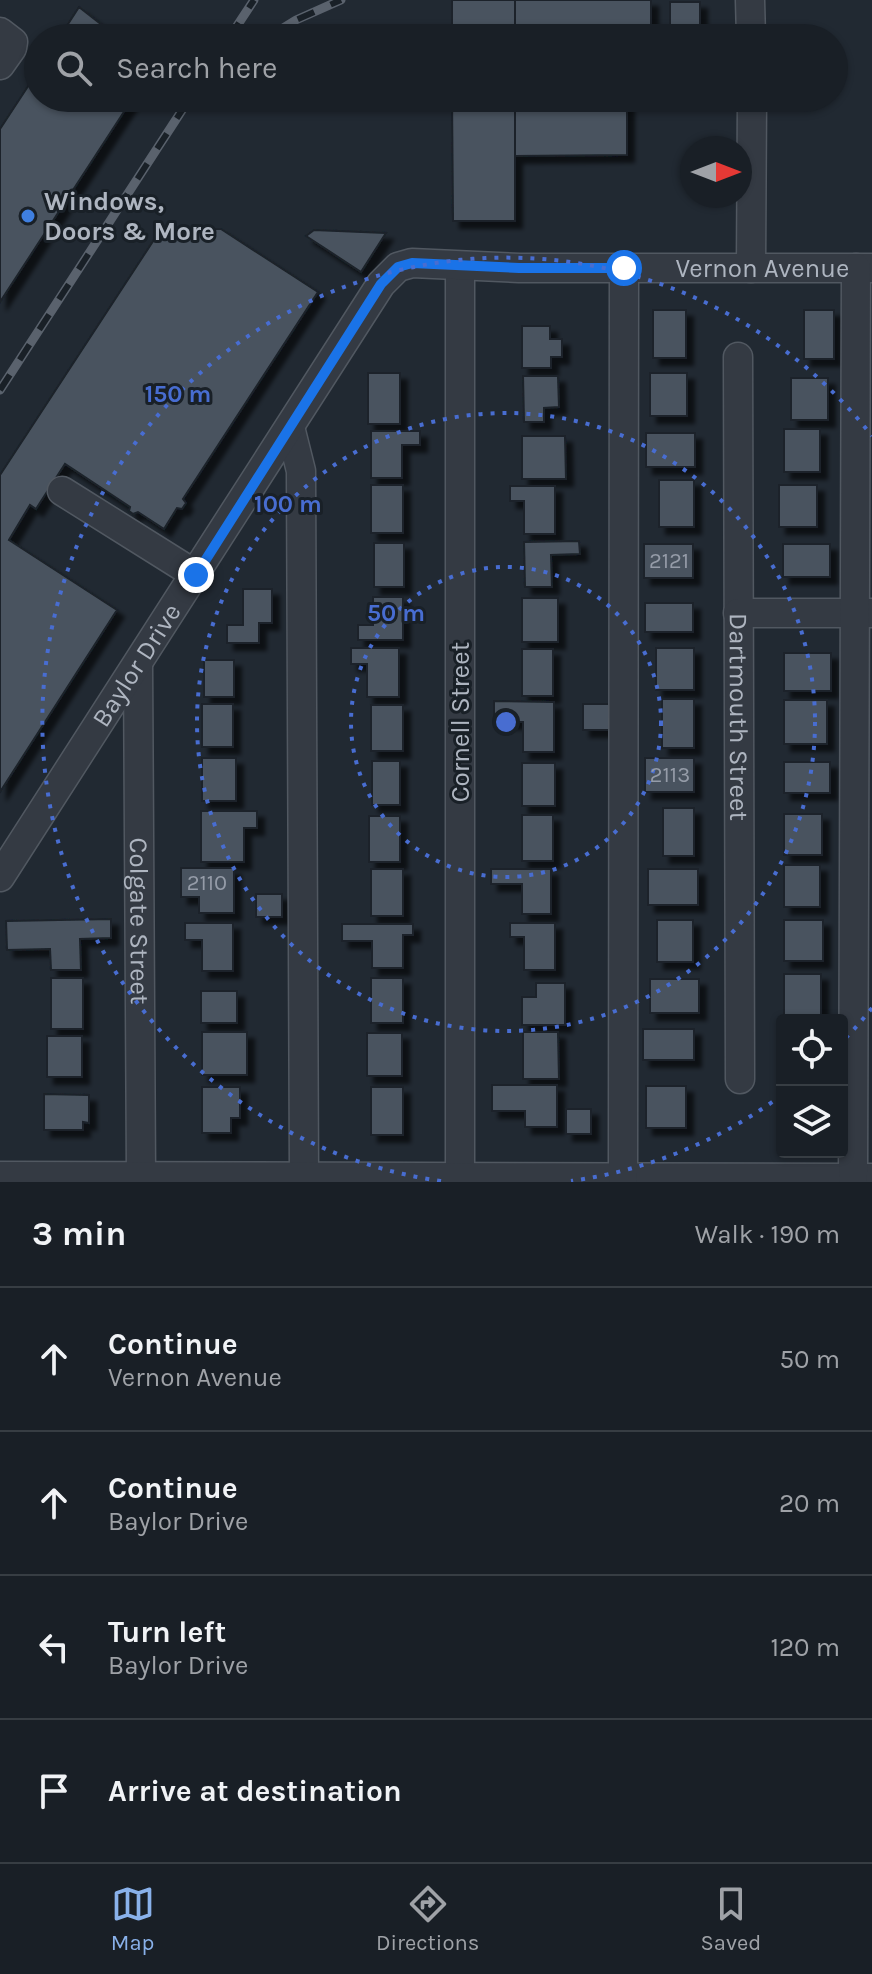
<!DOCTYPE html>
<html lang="en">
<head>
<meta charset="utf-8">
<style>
	body { margin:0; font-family:Karla,sans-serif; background:#22272e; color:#f1f3f6 }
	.controls { position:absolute; right:24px; bottom:24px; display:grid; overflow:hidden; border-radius:8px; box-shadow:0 2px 6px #0004 }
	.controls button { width:72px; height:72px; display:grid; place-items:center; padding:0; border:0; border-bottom:2px solid #373d43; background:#191f26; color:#f1f3f6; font:40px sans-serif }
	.compass { position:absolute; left:680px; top:136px; width:72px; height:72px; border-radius:50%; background:#191f26; box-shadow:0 2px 6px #0004; rotate:90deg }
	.stop { position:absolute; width:24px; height:24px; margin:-18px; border:6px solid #1a73e8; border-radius:50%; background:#fff }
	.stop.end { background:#1a73e8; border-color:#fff; box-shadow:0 2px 8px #0008 }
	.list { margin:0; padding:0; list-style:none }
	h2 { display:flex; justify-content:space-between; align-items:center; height:104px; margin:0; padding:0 32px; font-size:34px }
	h2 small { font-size:26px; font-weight:400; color:#9fa2a7 }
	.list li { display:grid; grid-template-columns:52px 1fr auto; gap:24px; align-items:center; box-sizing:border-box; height:144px; padding:0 32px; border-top:2px solid #373d43 }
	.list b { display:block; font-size:30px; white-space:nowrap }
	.list p { margin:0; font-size:26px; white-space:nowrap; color:#9fa2a7 }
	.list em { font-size:26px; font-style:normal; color:#9fa2a7 }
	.icon { flex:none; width:44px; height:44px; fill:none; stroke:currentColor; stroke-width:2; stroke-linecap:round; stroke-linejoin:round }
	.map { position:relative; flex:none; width:872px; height:1182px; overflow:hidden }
	.search { position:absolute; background:#191f26; box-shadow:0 2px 6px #0004; left:24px; right:24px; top:24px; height:88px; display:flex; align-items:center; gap:20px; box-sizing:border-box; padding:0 28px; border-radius:44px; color:#9fa2a7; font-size:30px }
	.sheet { height:680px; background:#191f26 }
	nav { display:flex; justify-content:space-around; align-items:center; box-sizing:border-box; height:112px; border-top:2px solid #373d43; background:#191f26; font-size:22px; color:#9fa2a7 }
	nav a { display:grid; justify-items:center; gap:4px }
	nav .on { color:#89b1ea }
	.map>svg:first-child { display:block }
	.building { fill:#49535e; stroke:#1b2229; stroke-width:2; filter:url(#shadow) }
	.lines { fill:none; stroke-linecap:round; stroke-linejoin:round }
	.minor-casing { stroke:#515861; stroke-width:31 }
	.minor { stroke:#343a43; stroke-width:28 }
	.rail-casing { stroke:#5a626d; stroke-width:9 }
	.rail { stroke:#192027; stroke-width:6; stroke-dasharray:18; stroke-linecap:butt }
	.route { stroke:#1a73e8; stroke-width:10 }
	.ring { fill:none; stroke:#486dd1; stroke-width:4; stroke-dasharray:4 8 }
	.shop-dot { fill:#3f7fe0; stroke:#192027; stroke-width:3 }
	.labels { text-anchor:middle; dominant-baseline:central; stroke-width:6; stroke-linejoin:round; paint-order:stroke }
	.number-label { font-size:22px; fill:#959ca8 }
	.poi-label { font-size:26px; font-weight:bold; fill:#aeb5c0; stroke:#192027; text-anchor:start }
	.street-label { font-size:26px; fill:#aeb5c0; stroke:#192027 }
	.centre { fill:#486dd1; stroke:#192027; stroke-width:4 }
	.ring-label { font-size:24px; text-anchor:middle; font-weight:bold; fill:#486dd1; stroke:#192027; stroke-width:6; stroke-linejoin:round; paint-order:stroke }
</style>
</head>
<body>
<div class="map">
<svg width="872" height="1182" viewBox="0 0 872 1182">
	<defs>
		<filter id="shadow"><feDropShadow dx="7" dy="7" stdDeviation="2" flood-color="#0009"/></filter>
	</defs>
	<rect width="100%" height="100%" fill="#212932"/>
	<path class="building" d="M452,0H515V38H452Z
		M515,0H651V38H515Z
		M670,2H700V38H670Z
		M79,7L116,36L118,38H59Z
		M38,71V98H133L0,302V129Z
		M452,98H515V221H453Z
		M515,98H627V155L515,156Z
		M161,229H221L318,292L183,499L186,503L182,509L177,508L164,529L138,512L133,514L129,511L130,507L65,464L36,509L30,505L9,540L117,610L0,792V475Z
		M314,230L386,233L361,272L306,236Z
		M653,310H686V358H653Z
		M804,310H834V359H804Z
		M522,326H550V339H562V357H551V368H522Z
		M368,373H400V424H368Z
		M650,373H687V416H650Z
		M523,376H558L559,407L544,408V422H524Z
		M791,378H828V420H791Z
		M784,429H820V472H784Z
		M371,431H420V445H402V478H371Z
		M646,433H695V467H646Z
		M522,436H565L566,479H522Z
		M659,480H694V527H659Z
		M371,485H403V533H371Z
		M779,485H817V527H779Z
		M510,486H555V534H524V501H510Z
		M579,541L580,554L551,555L552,587H525L524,542Z
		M374,543H404V587H374Z
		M644,544H693V578H644Z
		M783,544H830V577H783Z
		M243,589H272V623H259V643H227V625H243Z
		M373,597H403V640H358V625H373Z
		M522,598H558V642H522Z
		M645,603H693V632H645Z
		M351,648H399V697H367V664H351Z
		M656,648H694V690H656Z
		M522,649H553V696H522Z
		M784,653H831V691H784Z
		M204,660H234V697H204Z
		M662,699H694V748H662Z
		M784,700H827V744H784Z
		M494,701L554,702V752H523V722H494Z
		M202,704H233V747H202Z
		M583,704H611V730H583Z
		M371,705H403V751H371Z
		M202,758H236V801H202Z
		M645,758H694V792H645Z
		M372,761H400V805H372Z
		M784,762H830V793H784Z
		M522,763H555V806H522Z
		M663,808H694V856H663Z
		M201,811H257V828H244V862H201Z
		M784,814H822V855H784Z
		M522,815H553V861H522Z
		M369,816H400V862H369Z
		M784,865H820V907H784Z
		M181,868H234V913H199V897H181Z
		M371,869H403V916H371Z
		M491,869H551V914H522V884H491Z
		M648,869H698V905H648Z
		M256,894H282V917H256Z
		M111,919V938L80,939L81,970H51L50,949L7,950L6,921Z
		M657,920H693V962H657Z
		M784,920H823V961H784Z
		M185,923H233V971H202V940H185Z
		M510,923H555V970H524V937H510Z
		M342,924H413V935H403V968H372V941H342Z
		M784,974H821V1016H784Z
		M51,978H83V1029H51Z
		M371,978H403V1023H371Z
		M650,979H699V1013H650Z
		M536,983H565V1025H522V997H536Z
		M201,991H237V1023H201Z
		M643,1029H694V1060H643Z
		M202,1032H247V1075H202Z
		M523,1032H558L559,1079H523Z
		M367,1033H402V1076H367Z
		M47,1036H82V1077H47Z
		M492,1085H557V1127H525V1111H492Z
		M646,1086H686V1128H646Z
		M202,1087H240V1118H231V1133H202Z
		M371,1087H403V1135H371Z
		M44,1094L89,1095V1123L83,1122V1130H44Z
		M566,1109H591V1134H566Z"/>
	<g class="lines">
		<g class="minor-casing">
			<g id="minor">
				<path d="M750,0L751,38"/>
				<path d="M0,32L13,42L12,48L0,65"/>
				<path d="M460,266V1177"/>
				<path d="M751,268L752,98"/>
				<path id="s1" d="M738,357L740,1079"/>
				<path d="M290,427L301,471L304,1177"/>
				<path d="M62,491L196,575"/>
				<path d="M738,613H871"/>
				<path id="s2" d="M138,665L141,1176"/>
				<path id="s3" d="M0,877L381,284L398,267L412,263L519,268H872"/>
				<path d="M0,1176L871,1178"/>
				<path d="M623,1178L624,268"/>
				<path d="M853,1178L856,268"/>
			</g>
		</g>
		<use href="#minor" class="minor"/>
		<g class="rail-casing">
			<path id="rail" d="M229,38L254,0
				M267,38L296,20L341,0
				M0,390L190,98"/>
		</g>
		<use href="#rail" class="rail"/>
	</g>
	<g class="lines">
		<path class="route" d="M196,575L381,284L398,267L412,263L519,268H624"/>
	</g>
	<g class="ring">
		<circle cx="506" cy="722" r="155"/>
		<circle cx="506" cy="722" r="309"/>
		<path d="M872 1008A464 464 0 0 1 843 1041M782 1095A464 464 0 0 1 571 1181M441 1181A464 464 0 1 1 872 436"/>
	</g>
	<circle class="shop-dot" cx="28" cy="216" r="8"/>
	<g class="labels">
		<g class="number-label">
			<text x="669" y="561">2121</text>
			<text x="670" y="775">2113</text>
			<text x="207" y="883">2110</text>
		</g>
		<g class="poi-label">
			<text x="44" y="201">Windows,<tspan x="44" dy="30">Doors &amp; More</tspan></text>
		</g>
		<g class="street-label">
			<text stroke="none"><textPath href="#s3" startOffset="1094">Vernon Avenue</textPath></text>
			<text stroke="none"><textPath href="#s3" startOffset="252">Baylor Drive</textPath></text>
			<text stroke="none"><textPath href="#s1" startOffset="360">Dartmouth Street</textPath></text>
			<text transform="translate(460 722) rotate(-90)">Cornell Street</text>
			<text stroke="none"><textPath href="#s2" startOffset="256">Colgate Street</textPath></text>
		</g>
	</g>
	<circle cx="506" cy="722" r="12" class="centre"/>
	<g class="ring-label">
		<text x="178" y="402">150 m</text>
		<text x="288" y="512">100 m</text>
		<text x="396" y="621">50 m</text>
	</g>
</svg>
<div class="controls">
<button><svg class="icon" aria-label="locate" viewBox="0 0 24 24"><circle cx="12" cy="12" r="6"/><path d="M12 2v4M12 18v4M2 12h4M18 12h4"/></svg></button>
<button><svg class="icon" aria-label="layers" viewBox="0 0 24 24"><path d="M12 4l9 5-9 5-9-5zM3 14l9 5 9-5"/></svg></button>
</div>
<svg class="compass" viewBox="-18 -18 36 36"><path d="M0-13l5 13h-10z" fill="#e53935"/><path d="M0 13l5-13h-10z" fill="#9fa2a7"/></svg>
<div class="stop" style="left:624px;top:268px"></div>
<div class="stop end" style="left:196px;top:575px"></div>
<div class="search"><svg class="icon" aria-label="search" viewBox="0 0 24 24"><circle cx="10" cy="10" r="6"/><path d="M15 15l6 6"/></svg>Search here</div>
</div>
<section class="sheet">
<h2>3 min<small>Walk · 190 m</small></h2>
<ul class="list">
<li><svg class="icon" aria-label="ahead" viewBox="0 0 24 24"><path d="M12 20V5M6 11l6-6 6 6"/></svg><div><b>Continue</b><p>Vernon Avenue</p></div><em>50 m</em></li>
<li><svg class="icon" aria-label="ahead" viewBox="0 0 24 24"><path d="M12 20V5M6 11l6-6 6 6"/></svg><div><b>Continue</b><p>Baylor Drive</p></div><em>20 m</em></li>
<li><svg class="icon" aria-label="left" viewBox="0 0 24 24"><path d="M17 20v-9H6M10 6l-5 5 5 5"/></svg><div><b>Turn left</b><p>Baylor Drive</p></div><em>120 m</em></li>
<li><svg class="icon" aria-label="arrive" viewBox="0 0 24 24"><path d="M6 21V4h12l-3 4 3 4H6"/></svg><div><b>Arrive at destination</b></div></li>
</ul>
</section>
<nav>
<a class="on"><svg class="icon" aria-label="map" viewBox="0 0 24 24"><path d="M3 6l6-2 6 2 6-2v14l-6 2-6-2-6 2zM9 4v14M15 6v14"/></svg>Map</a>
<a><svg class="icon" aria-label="directions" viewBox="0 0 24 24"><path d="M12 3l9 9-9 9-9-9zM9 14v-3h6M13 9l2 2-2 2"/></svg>Directions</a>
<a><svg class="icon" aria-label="saved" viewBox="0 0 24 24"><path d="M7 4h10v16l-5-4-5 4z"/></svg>Saved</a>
</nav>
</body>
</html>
